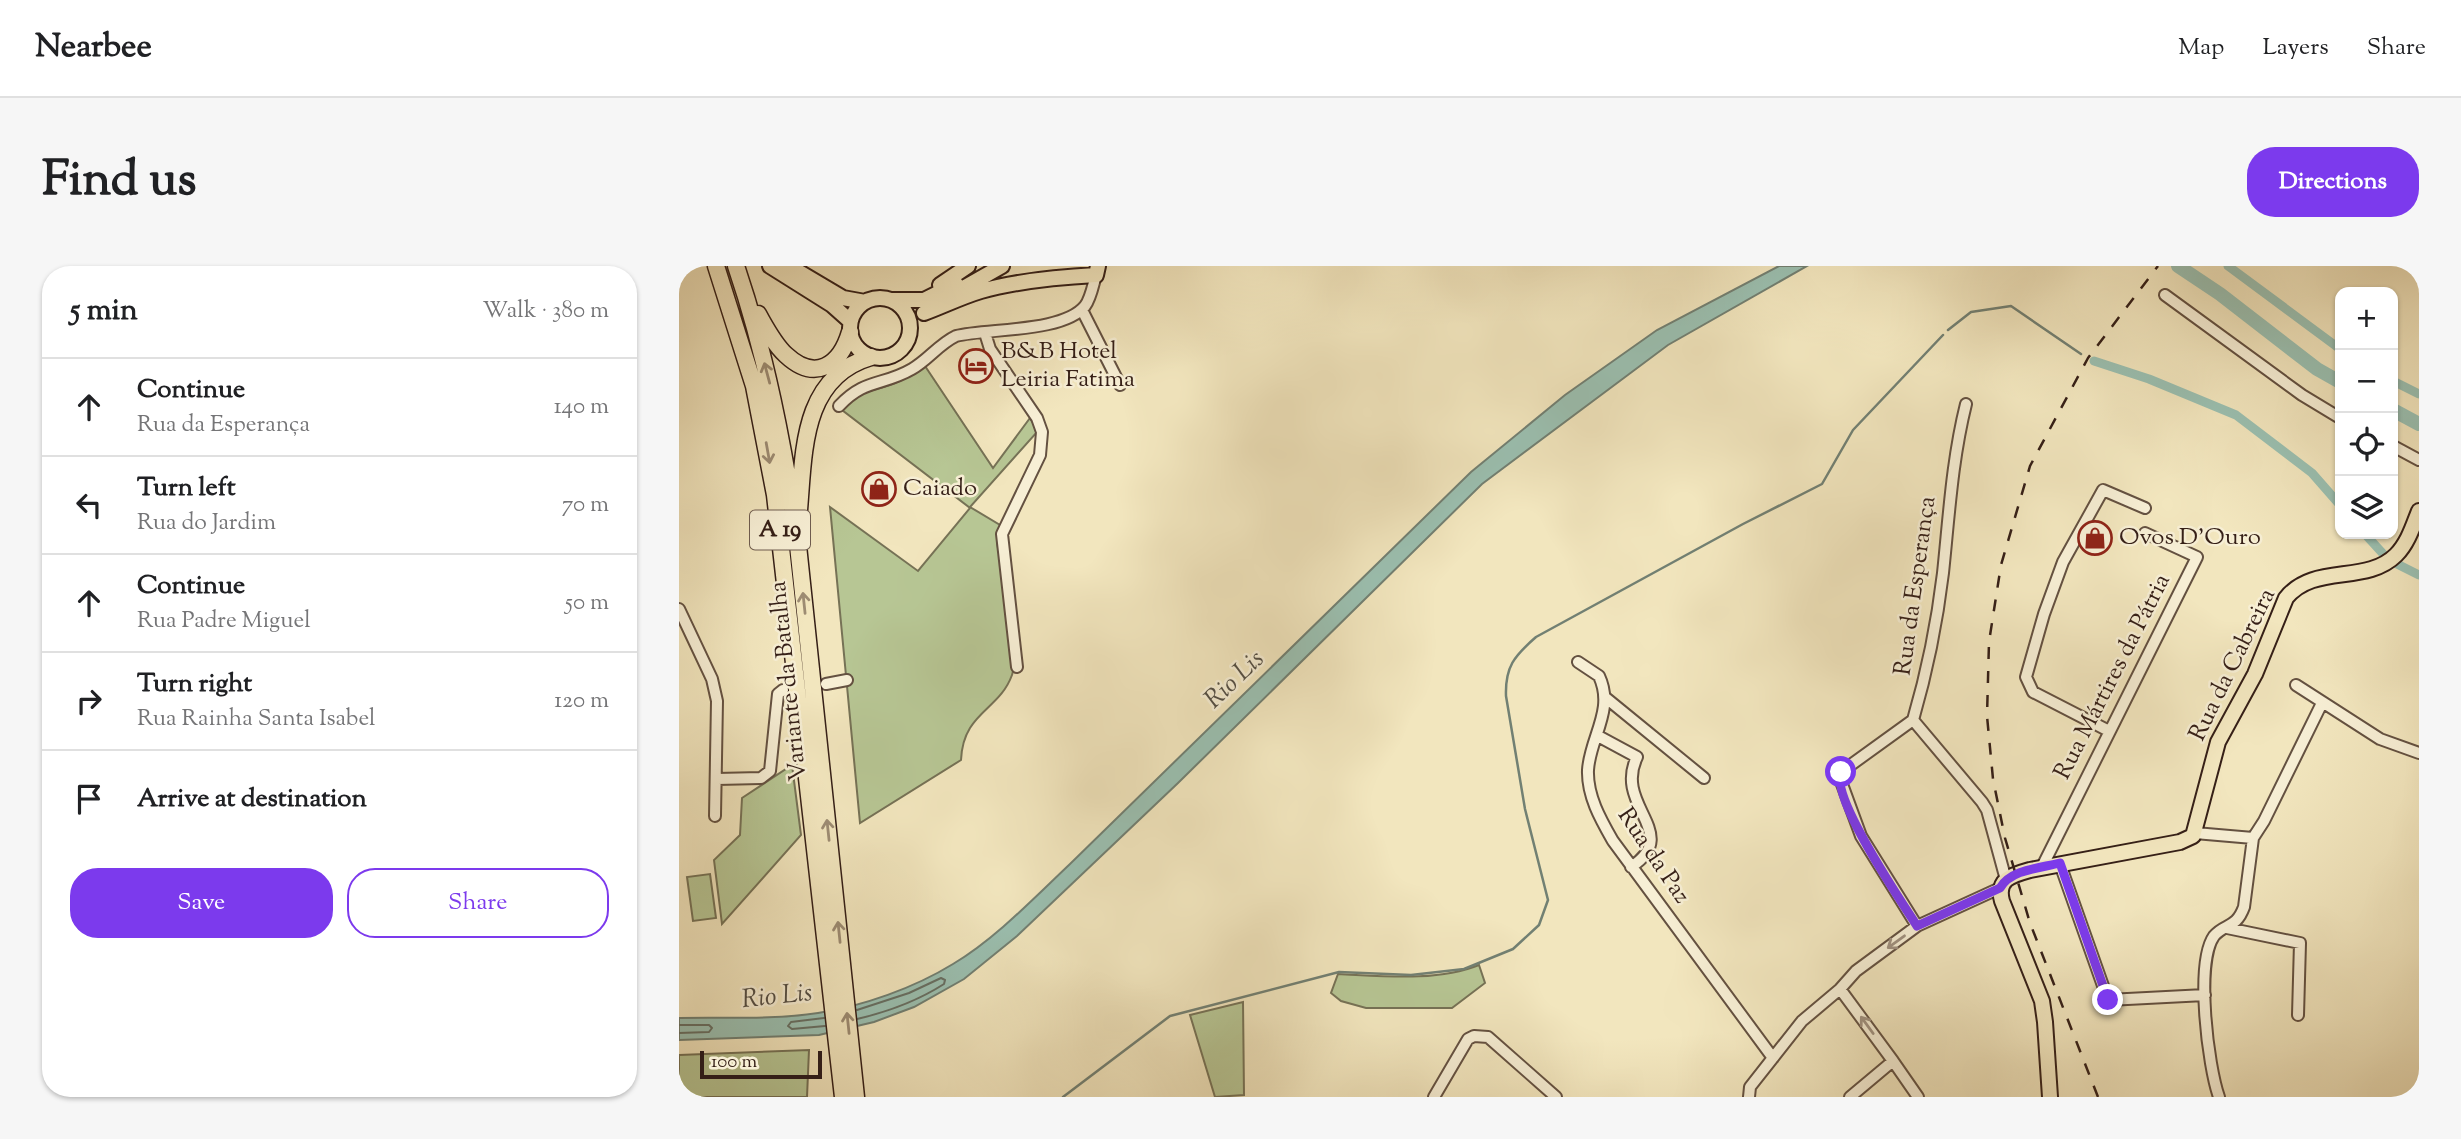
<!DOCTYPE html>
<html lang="en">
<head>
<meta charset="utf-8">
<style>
	body { margin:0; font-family:"Sorts Mill Goudy",serif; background:#f6f6f6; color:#202124 }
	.controls { position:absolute; right:21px; top:21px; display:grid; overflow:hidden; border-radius:14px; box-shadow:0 2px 5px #0004 }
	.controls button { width:63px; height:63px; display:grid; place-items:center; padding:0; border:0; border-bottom:2px solid #e0e0e0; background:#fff; color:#202124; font:35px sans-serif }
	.scale { position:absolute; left:21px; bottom:18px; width:122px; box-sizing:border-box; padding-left:7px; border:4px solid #351f17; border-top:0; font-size:19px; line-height:24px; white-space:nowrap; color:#351f17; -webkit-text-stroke:5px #f7efd5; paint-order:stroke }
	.stop { position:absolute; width:21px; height:21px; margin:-16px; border:5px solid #7c3aed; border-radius:50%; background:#fff }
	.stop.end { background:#7c3aed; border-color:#fff; box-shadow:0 2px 7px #0008 }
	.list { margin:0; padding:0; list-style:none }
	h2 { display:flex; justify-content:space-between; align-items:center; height:91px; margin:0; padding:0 28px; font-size:30px }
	h2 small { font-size:23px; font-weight:400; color:#757577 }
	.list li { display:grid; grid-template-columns:46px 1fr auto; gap:21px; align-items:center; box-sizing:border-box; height:98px; padding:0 28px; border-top:2px solid #e0e0e0 }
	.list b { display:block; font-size:26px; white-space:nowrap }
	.list p { margin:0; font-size:23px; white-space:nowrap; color:#757577 }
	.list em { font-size:23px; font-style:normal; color:#757577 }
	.actions { display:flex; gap:14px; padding:21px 28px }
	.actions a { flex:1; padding:16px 0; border:2px solid #7c3aed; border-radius:28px; text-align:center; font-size:24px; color:#7c3aed }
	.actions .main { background:#7c3aed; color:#fff }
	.icon { flex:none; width:38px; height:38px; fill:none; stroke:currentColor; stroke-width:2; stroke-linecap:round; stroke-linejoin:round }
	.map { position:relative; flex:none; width:1740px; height:831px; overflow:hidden; border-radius:28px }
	header { display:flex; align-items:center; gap:42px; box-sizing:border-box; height:98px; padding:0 35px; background:#fff; border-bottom:2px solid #e0e0e0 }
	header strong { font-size:33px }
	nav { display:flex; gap:38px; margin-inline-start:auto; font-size:24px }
	.intro { display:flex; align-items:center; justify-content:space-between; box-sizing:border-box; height:168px; padding:0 42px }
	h1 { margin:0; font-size:49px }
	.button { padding:18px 32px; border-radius:28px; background:#7c3aed; color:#fff; font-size:24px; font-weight:700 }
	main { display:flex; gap:42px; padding:0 42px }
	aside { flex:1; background:#fff; border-radius:28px; box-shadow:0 2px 5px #0004 }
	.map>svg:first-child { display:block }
	.green { fill:#b7c694; stroke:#767256; stroke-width:2 }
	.water { fill:#9bc0b1; stroke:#728073; stroke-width:2 }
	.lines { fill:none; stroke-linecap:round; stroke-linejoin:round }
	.shore { stroke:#687064; stroke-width:2 }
	.stream { stroke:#728073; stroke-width:2.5 }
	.canal { stroke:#9bc0b1; stroke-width:9 }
	.river { stroke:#9bc0b1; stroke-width:14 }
	.minor-casing { stroke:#645141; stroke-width:14 }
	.major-casing { stroke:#351f17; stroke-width:18 }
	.highway-casing { stroke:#351f17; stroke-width:19 }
	.minor { stroke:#f7efd5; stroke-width:10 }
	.major { stroke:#f2e6be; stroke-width:14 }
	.highway { stroke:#f2e6be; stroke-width:16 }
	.rail { stroke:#351f17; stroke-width:2.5; stroke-dasharray:12 12; stroke-linecap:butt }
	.oneway { stroke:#9d8c73 }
	.oneway2 { stroke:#a09180 }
	.route { stroke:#7c3aed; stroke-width:9 }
	.labels { text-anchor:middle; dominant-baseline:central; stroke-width:5; stroke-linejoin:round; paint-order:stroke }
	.shield { fill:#f7efd5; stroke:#6f5d50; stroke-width:2 }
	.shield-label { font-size:23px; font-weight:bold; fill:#351f17 }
	.poi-label { font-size:24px; fill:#351f17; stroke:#f7efd5; text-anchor:start }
	.street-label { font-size:24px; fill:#351f17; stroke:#f7efd5 }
	.water-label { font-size:26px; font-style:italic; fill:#544f45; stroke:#f7efd5 }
</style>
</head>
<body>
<header>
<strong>Nearbee</strong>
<nav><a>Map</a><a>Layers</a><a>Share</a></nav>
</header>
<div class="intro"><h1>Find us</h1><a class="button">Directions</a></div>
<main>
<aside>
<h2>5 min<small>Walk · 380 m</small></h2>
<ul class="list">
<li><svg class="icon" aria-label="ahead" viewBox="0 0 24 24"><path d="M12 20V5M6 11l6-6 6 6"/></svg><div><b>Continue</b><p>Rua da Esperança</p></div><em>140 m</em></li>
<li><svg class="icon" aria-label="left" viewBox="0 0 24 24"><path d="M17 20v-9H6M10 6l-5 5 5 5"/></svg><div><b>Turn left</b><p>Rua do Jardim</p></div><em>70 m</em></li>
<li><svg class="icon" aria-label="ahead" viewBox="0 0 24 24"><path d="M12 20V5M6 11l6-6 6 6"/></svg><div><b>Continue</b><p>Rua Padre Miguel</p></div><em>50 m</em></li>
<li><svg class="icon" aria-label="right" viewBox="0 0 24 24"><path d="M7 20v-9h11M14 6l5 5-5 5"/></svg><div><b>Turn right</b><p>Rua Rainha Santa Isabel</p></div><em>120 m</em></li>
<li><svg class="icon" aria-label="arrive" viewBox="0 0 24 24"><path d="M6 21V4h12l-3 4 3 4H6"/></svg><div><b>Arrive at destination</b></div></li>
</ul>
<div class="actions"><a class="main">Save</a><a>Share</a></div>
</aside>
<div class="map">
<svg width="1740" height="831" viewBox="0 0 1740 831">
	<rect width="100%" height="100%" fill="#f2e6be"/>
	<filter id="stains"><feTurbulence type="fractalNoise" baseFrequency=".00286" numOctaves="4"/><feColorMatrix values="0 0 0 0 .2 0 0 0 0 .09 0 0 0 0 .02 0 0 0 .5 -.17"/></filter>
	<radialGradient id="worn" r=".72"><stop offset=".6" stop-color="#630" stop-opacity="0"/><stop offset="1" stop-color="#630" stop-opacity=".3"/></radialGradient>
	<path class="green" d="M246,100L314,202L351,152L359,165L291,241L321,259L318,276C322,301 340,390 333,409C320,445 284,446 282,494L181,557L151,241L239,305L291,242L163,144C178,125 190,126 211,119C224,115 235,107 246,100Z
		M113,499L122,569L43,658L35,594L61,569L63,532Z
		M31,608L37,652L14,655L8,611Z
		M800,699L806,717L773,742H687L662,735L652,727L659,708C703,710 758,716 800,699Z
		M564,736L565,829L536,831L511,749Z
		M130,784L128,831H0V789Z"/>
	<path class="water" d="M1100,0H1128L989,79L803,218L499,517L338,670L285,713L235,741L195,756L140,769L0,774V752C46,751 93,754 139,747C184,740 235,722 274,698C316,673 355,632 391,598L792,206L886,129L978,64Z"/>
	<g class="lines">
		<path class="shore" d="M178,744L230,727L262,712L266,714L265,718C240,734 208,746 178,753
			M145,752L112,756L109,760L113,763L146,760
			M0,759H30L33,762L30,766L0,767"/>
		<path class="stream" d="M1269,64L1292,46L1332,40L1402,88
			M384,831L491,750L660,706L732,709L785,703L834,683L860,659L869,634L846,543L827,430C826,401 835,390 857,371L1064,258L1143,218L1174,164L1264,69"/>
		<path class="canal" d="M1549,0L1661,83
			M1415,95L1470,113L1557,149L1633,207L1661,239
			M1714,115L1740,128
			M1686,268L1707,291
			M1714,296L1740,309"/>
		<path class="river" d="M1499,0L1541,28L1638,103L1661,116
			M1714,144L1740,158"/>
		<g class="minor-casing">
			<path id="minor" d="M1486,29L1623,129L1661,152
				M403,44L441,119
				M306,67L311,83L358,152L363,166L361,189L323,268L338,401
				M160,140C186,112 204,120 233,103C249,94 260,78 277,70C308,62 384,67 406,40C412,32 414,19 417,9
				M1714,180L1740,194
				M0,343L33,413L38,435L36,550
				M899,396L920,410C936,444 911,471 909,504C908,530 922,554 934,575L1094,792
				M147,418L168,414
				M1617,419L1701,473L1740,487
				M927,432L1025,512
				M1234,454L1303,536L1308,544L1327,614
				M1430,465L1354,426L1347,411L1365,348L1384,296L1424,224L1466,242
				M919,470L958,491C934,540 1004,567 952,601
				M38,513L82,512L91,505L99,428L104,424
				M1516,567L1574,572L1565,641C1557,663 1546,657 1535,670C1516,697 1529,800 1540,831
				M1574,572L1585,555L1643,437
				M1381,598L1429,734L1526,729
				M1363,601L1518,291L1466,267
				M1238,660L1182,570L1160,510L1162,506L1234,454C1248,406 1258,357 1264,307C1270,250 1273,194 1287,138
				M1548,662L1621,677L1619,749
				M1161,723L1214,795
				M755,831L789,773L795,770L809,771L877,831
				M1070,831L1071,821L1123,755L1161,723L1177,705L1238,660L1321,622
				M1171,831L1214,795L1239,831"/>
		</g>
		<g class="major-casing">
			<path id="major" d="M91,0L153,39L171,55
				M110,0L164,32L186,36
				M261,19L289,0
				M272,29L323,0
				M171 62a30 30 0 1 1 60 0a30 30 0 1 1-60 0Z
				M214,34H245L277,18
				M245,47C264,40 282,31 302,25C338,15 379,11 417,9L419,0
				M1371,831L1366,756L1363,735L1323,635C1317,613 1333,609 1351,604L1501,576L1514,570L1539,476L1576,408L1607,332C1635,297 1687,319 1717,289C1729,277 1734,260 1740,245"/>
		</g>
		<g class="highway-casing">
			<path id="highway" d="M37,0L75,120L96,229L164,831
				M57,0C87,88 104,178 118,270L177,831
				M79,48C87,62 95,78 107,89C136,116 161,100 171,66
				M120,244C125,185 123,111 192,91"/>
		</g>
		<use href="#minor" class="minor"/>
		<use href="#major" class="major"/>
		<use href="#highway" class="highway"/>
		<path class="rail" d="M1419,831L1351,657L1326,572L1314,513L1308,450L1310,376L1322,299L1351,200L1409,92L1479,0"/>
	</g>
	<defs><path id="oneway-shaft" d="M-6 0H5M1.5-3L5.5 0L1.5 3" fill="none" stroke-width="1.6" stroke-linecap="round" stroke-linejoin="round" transform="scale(1.75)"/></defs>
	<g class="oneway">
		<use href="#oneway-shaft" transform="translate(88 107) rotate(-105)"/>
		<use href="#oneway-shaft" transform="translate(89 187) rotate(80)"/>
		<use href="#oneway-shaft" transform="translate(125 337) rotate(-96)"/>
		<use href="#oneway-shaft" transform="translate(149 564) rotate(-96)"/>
		<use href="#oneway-shaft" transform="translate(160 666) rotate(-96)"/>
		<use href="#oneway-shaft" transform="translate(169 757) rotate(-96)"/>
	</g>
	<g class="oneway2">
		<use href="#oneway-shaft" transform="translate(1217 676) rotate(144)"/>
		<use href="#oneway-shaft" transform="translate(1188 759) rotate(-126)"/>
	</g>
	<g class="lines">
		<path class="route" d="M1162,506C1151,531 1222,635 1238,660L1321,622C1332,603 1362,602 1381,597L1429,734"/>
	</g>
	<defs>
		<g id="hotel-ring" transform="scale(1.75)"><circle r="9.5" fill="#f7efd5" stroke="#8f2418" stroke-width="1.5"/><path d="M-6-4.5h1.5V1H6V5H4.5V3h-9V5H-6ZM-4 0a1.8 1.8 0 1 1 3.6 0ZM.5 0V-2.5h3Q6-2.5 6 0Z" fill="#8f2418"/></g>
		<g id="shop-ring" transform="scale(1.75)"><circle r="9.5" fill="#f7efd5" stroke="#8f2418" stroke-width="1.5"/><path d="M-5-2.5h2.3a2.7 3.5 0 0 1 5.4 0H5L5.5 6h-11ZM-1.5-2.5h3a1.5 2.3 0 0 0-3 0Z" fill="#8f2418"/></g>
	</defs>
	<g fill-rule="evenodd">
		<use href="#hotel-ring" x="297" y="100"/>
		<use href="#shop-ring" x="200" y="223"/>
		<use href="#shop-ring" x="1416" y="272"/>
	</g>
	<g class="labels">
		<rect class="shield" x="71" y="244.5" width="60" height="39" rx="5"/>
		<g class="shield-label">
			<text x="101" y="264">A 19</text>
		</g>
		<g class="poi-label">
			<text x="322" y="86">B&amp;B Hotel<tspan x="322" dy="28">Leiria Fatima</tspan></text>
			<text x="224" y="223">Caiado</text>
			<text x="1440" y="272">Ovos D'Ouro</text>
		</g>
		<g class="street-label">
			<text transform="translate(1237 320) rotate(-82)">Rua da Esperança</text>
			<text transform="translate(1554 399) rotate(-64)">Rua da Cabreira</text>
			<text transform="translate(1434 411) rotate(-63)">Rua Mártires da Pátria</text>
			<text transform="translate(110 415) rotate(-96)">Variante da Batalha</text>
			<text transform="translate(974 590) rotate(56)">Rua da Paz</text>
		</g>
		<g class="water-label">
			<text transform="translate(556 414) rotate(-44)">Rio Lis</text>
			<text transform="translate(98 731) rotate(-6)">Rio Lis</text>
		</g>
	</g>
	<rect width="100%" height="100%" filter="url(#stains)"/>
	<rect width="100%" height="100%" fill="url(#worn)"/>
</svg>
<div class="controls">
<button>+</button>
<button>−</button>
<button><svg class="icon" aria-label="locate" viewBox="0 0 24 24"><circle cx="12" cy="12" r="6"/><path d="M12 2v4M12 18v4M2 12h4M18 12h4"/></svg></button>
<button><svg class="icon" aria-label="layers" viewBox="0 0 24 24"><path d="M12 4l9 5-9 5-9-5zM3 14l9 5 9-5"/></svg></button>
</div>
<div class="scale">100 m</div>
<div class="stop" style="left:1162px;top:506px"></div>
<div class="stop end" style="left:1429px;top:734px"></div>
</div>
</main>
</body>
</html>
